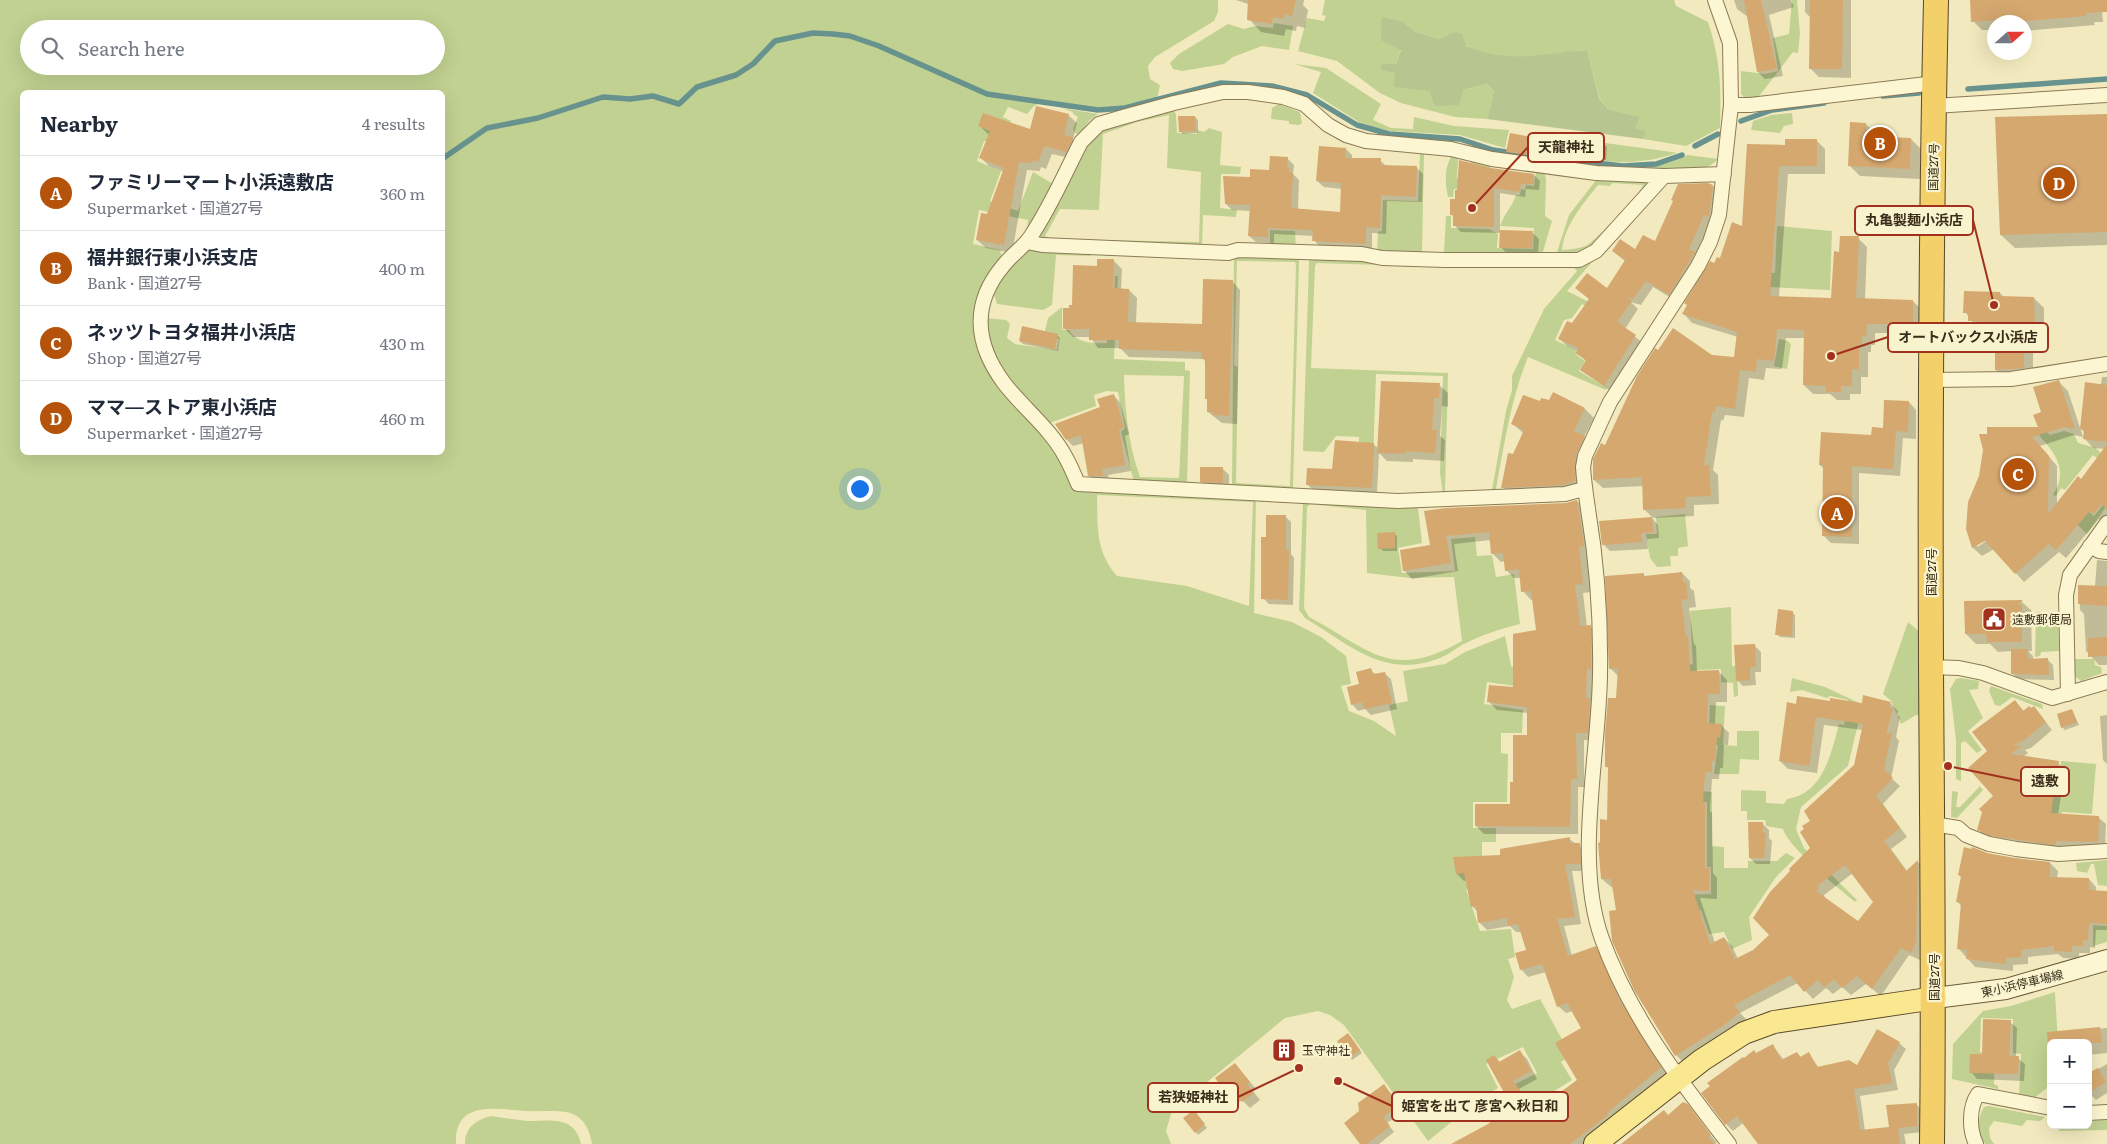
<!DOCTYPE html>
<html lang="en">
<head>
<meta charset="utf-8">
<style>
	body { margin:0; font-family:Literata,"Noto Sans JP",serif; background:#f6f6f7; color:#1f2937 }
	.controls { position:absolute; right:15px; bottom:15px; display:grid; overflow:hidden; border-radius:8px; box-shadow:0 5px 20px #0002 }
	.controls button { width:45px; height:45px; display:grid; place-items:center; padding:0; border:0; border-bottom:1px solid #e0e1e3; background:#fff; color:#1f2937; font:25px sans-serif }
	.compass { position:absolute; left:1987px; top:15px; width:45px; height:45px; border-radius:50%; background:#fff; box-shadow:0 5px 20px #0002; rotate:69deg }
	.you { position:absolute; left:859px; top:488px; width:18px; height:18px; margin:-12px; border:4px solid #fff; border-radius:50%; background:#1a73e8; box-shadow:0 0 0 8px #1a73e833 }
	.badge { display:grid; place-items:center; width:32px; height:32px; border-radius:50%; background:#b45309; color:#fff; font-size:16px; font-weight:700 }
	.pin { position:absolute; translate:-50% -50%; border:2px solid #fff; box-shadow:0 1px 5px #0006 }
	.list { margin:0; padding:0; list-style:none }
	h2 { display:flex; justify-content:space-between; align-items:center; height:65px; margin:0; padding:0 20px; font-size:21px }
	h2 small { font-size:16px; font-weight:400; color:#747a83 }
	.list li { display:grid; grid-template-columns:32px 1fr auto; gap:15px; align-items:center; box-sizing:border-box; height:75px; padding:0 20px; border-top:1px solid #e0e1e3 }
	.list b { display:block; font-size:19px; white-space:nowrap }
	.list p { margin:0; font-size:16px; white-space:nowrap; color:#747a83 }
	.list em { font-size:16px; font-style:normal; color:#747a83 }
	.icon { flex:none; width:28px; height:28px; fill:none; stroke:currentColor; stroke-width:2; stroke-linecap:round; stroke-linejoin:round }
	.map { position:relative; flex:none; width:2107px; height:1144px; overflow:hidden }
	.search { position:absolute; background:#fff; box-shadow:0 5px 20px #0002; left:20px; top:20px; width:425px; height:55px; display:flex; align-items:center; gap:12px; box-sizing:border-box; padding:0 18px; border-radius:28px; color:#747a83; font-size:19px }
	.panel { position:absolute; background:#fff; box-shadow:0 5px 20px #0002; left:20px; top:90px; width:425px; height:365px; border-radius:8px }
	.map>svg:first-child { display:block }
	.green { fill:#c1d191; fill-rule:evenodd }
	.cemetery { fill:#b7c591 }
	.shadow { fill:#0003; fill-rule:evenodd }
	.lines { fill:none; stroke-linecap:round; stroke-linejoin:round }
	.stream { stroke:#68928e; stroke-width:5.5 }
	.building { fill:#d5a86f; fill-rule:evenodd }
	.minor-casing { stroke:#8c7a55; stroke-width:16 }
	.secondary-casing { stroke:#6e5b38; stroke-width:22 }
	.primary-casing { stroke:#59472a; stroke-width:24 }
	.trunk-casing { stroke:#59472a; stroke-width:26 }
	.minor { stroke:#fcf6d2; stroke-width:14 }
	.secondary { stroke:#fcf6d2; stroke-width:20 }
	.primary { stroke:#fae891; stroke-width:22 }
	.trunk { stroke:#f3d06a; stroke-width:24 }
	.labels { text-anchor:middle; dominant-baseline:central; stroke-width:4.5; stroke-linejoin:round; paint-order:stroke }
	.street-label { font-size:12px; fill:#3a2e1b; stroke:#f9f3ce }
	.poi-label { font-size:12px; fill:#3a2e1b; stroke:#f9f3ce; text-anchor:start }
	.leader { fill:none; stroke:#a2301e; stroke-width:2 }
	.callout-dot { fill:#a2301e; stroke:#f9f3ce; stroke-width:2 }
	.callout { fill:#f9f3ce; stroke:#a2301e; stroke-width:2 }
	.callout-label { font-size:14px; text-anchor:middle; font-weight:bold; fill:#3a2e1b }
</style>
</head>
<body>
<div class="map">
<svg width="2107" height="1144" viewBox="0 0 2107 1144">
	<rect width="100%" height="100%" fill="#f2eabe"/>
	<path class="green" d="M0,0H1218V12L1214,21L1155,57L1148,66L1150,79L1160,85L1157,99L1114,110L1042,102L1034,106L1027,114L1008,107L1003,117L1011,121L1002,146L984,141L977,161L1001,171L990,201L1018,211L1033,172L1053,184L1027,231L1028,220L979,210L973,244L1000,250L1002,257L979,342L1063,460L1077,492L1091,490L1256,498L1254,613L1292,622L1321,637L1346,656L1351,684L1341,686L1349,711L1374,721L1396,736L1389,705L1408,701L1403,671L1445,664L1465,652L1505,636L1511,666L1516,669L1515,686L1487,682L1484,704L1523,710L1522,733H1501V753L1508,754L1507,802H1473V828H1496V842H1482V874L1486,884L1466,889L1480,931L1511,929L1515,957L1508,959L1514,977L1507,1000L1512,1009L1540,999L1571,1056L1561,1062L1572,1080L1551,1093L1555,1101L1540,1112L1529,1097L1526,1099L1515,1084L1537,1073L1523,1047L1486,1064L1498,1088L1476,1101L1466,1102L1465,1111L1428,1141L1344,1025L1330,1015L1318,1011L1285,1018L1172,1111L1166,1131L1171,1144H592C585,1102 556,1113 526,1111C497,1109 454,1099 456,1144H0ZM29,29H436V66H29ZM22,92H442V452H22ZM1097,495L1253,502L1249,606L1187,586L1117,576C1095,550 1098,528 1097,495Z
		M1325,0H1674L1676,6L1708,22C1721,62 1721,87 1720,128L1686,146L1643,139L1645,131L1636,128L1638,117L1608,109L1599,97L1587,50C1549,52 1501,69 1467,46C1462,43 1457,36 1454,32L1439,39L1416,32L1403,22L1401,49L1396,64L1382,63L1395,73L1429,91L1434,106L1463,90L1487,84L1494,91L1487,119L1455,117L1401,103L1380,93L1337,61L1298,51L1307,18L1324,21L1326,16L1322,15Z
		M1792,0H1797L1800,33L1798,53L1793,52L1757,99L1744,97L1741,94V71L1765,74L1778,71L1773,38L1789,34Z
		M1274,23L1293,26L1289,50L1262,46L1233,57L1224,64L1182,71L1173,69L1170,63L1179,54L1228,24L1244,29L1255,26L1273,28Z
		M1294,64L1326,68L1381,104L1373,120L1391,128L1413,129L1414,117L1454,126L1509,130L1505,148L1460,135L1390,131L1373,127L1359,122L1313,93L1321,72Z
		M1279,104L1300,112L1302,123L1299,125L1289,124V121L1271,119L1272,108Z
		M1173,107L1176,115L1177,133L1197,134L1198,130L1204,132L1209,128L1222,132L1220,165L1241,167L1240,174H1221L1220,208L1237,210L1236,217L1203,215L1202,246L1051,242L1038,238L1083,149L1100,131ZM1169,115L1167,168L1201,172L1199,242L1052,239L1045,236L1060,209L1099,210L1103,134L1137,122Z
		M1062,108L1098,114L1090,120L1079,134L1075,133L1073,129L1078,117L1073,114V112Z
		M1792,113L1793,124L1784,126L1780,133L1751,130L1753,121L1771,115Z
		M1583,140L1672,152L1677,153C1644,164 1614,164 1581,158Z
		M1420,153H1424L1422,252H1444L1446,216H1451V228L1489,229L1498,234L1497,248L1533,249L1534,228L1500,226C1504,214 1512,207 1516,195H1520L1521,189L1525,190L1526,185L1534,186L1536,170L1544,171L1546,179L1545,216L1552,221L1542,255L1377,253L1378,232L1382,231L1383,200L1418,201Z
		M1452,155L1457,156L1458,159L1457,178L1470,179L1471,162L1475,160L1491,163L1486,189H1454L1453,197H1448C1445,184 1444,168 1452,155Z
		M1688,155L1718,159C1703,177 1666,170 1644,169Z
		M1597,179L1648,183L1643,193L1588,252L1556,255L1569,215ZM1612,183L1643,185C1640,194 1594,242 1586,246C1578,249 1570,249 1562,250C1565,224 1583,204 1598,185L1610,186Z
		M1777,226L1832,231L1830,290L1767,287L1753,272L1775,273Z
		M1270,230L1295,231L1296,248L1270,247Z
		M1029,248L1091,253V256L1056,255L1052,305L1043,310L997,304L994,295C1002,276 1014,263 1029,248Z
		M1238,256L1297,257L1299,261L1293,489L1232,486L1234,259ZM1237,261L1295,262L1296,266L1290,486L1236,483L1238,367L1234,365Z
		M1314,257L1592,262L1567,291L1591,303L1604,317L1582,304L1572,318L1564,320L1555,340L1576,350L1575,354L1585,361L1579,371L1607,388L1606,390L1528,357C1510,401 1504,447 1495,494L1443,495L1440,473L1443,376L1376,374L1373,461L1359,460V437L1336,436L1324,452L1303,451L1309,261ZM1317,263L1446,267L1574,268L1577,271L1544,309L1512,376V390L1506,411L1492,490L1445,491L1448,373L1311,368L1315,266Z
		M1115,276H1118L1114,359L1185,362V370L1190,371L1187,485L1134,482L1121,432L1125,428L1118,392L1107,391L1094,395L1096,406L1047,424C1019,393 986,362 985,318L1006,320L1010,324L1007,338L1015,344L1057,350L1059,339L1044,335L1048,318L1062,307V330H1069C1076,343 1094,344 1107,343L1108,308L1114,297ZM1124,375L1184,376L1179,478L1140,477C1128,443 1125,410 1124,375Z
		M1779,339L1788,341L1791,344L1787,369L1774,366Z
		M2046,431L2050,435L2064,431L2074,434L2078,443L2096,448L2107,460L2105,464L2093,455L2065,490L2061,488L2056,496L2053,495C2069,470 2055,453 2038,434Z
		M2107,500V505L2087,534L2078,525L2084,508L2094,516Z
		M1303,503L1418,508L1422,543L1398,548L1402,573L1455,571L1451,539L1475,537L1477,556L1492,555L1496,577L1514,574L1520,624C1500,629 1481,635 1462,645C1455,649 1449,654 1442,657C1386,681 1350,645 1305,618L1299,610ZM1310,504L1366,510L1367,573L1410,578L1454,577L1462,641C1390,682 1370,649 1309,617L1304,608L1307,507Z
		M1685,514L1688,546L1678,548V556H1670L1671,566L1657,567L1650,558L1646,534H1657L1656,517Z
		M1731,607L1732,666H1737L1738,696L1734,697L1733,683L1721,682V669L1697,670L1696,684L1685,665L1693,664L1690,611Z
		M2036,612H2058L2059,651L2041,652L2040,656L2035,657Z
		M1908,622L1921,633L1920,716L1916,715L1901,724L1891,701L1883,694Z
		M2074,659H2094L2095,665L2101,667L2102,673L2081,681L2075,676Z
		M1792,678L1825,687L1857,702L1858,724L1848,766L1801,807L1796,829L1804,848L1857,900L1855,902C1838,888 1788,847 1783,829L1766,826L1765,820H1747V811H1741V790L1766,791V803L1784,804L1787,799C1823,794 1831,754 1839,724L1844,725L1848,700L1830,696L1827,698L1802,690L1790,692Z
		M1961,678L1979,681L1978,689L1969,690L1983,718L1968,731L1982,750L1977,753L1965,741L1961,743V781L1956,779V740L1950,689L1956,679Z
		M1991,686L2042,704L2043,709L2012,697L2000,706L1995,705L1989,691Z
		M1710,705L1725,706L1723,745L1737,746V731H1759V760L1740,759L1739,774H1714L1718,745L1708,744Z
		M2061,761L2096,764L2092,814L2062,812L2059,838L2042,795L2056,797Z
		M1980,786L1983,790L1957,818L1951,817L1952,791L1958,792L1956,807H1960Z
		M1660,787L1712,792V846L1724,847V868H1748V861H1777L1786,853L1795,858L1776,877L1749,917L1752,940L1732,949L1724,932L1709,934L1701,910L1682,916L1683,895L1711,894V867H1707V802H1681Z
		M2107,860V886L2098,885L2094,864H2091L2087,873L2077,871L2076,863Z
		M2093,925L2107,926V942L2093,946Z
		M2055,992L2058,1043H2051V1085L2034,1098L2019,1094L2021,1054L2013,1053V1019L1981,1018L1980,1052L1995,1054L1994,1084L1998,1086V1089L1952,1079L1953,1044L1983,1011L2011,1006Z
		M1989,1106L2045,1117L2040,1121L2027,1120L2022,1126L1994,1121L1989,1128L1990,1138L1994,1144H1985C1977,1133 1977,1119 1984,1107Z
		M492,1116C504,1118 516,1120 527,1121C550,1121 575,1115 581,1144H465C465,1127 477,1119 492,1116Z
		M2107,1120V1130L2059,1131L2060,1125H2088V1121Z"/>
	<path class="cemetery" d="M1382,17L1403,22L1416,32L1439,39L1454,32L1462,34L1466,46C1512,65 1540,53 1587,50L1599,98L1608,109L1639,117L1636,128L1646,131L1643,139L1487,119L1494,91L1487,84L1463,90L1459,105L1434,106L1429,91L1394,87L1395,73L1381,70L1382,63L1396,64L1401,50L1381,40Z"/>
	<path class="shadow" d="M1236,0H1304L1303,5L1308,10L1305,28L1297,26L1296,31L1286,29L1284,36L1261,32L1249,19L1251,5Z
		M1734,0H1791L1794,7L1769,15L1783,76L1765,79L1758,72L1748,17L1737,9Z
		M1805,0H1851V78L1819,77L1810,68L1811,18L1805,12Z
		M1971,0H2101L2103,22H2094L2095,25L2024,31V22H1994V30H1982L1973,21Z
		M1068,115L1077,123L1073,139L1080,147L1075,159L1052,154L1046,169L1041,167L1040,171L1027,170L1012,253L986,248L977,240L1004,172L989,166L981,158L989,135L980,126L1031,130Z
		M2107,116V245L2015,248L2001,235Z
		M1195,117L1198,120V133L1183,134L1180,131Z
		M1866,124L1874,132L1886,133L1891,138L1911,139L1921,149L1920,179L1860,176L1850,166Z
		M1536,139L1543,146L1542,162L1514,158L1508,152Z
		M1816,140L1825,149V174H1788L1779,297L1832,299L1840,253L1858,238L1867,247L1865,299L1913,301L1922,310V333H1875V345H1871V352H1868V377H1861V394H1850V400H1837L1830,394H1813L1804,385L1805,338H1786L1782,369L1766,368L1764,380L1749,378L1744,417L1725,415L1723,421L1721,420L1713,470L1718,475L1719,504L1694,505V516L1653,518L1644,509L1643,486L1603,488L1594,480L1606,446L1712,356L1735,359L1738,337L1692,323L1684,314L1715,265L1743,227L1786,147Z
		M1604,144L1607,147L1606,160L1590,158L1587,155Z
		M1346,149L1352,155V159L1380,160L1387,167L1417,168L1423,174L1422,202L1387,201L1386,234L1372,233V250L1320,247L1314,240V236L1274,234V243L1256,242L1249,236L1251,211L1232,210L1226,204L1251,178L1270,171L1287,158L1294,165L1293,174L1299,180L1298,210L1341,214L1342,189L1324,187L1317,181Z
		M1491,169L1534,175L1540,181L1539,190L1526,189L1525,197L1500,193V231L1532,232L1539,239L1538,254H1507L1501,247V233L1461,232L1455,226V218L1451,214L1457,200Z
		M1678,186H1713L1720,193L1711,221L1696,255L1701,260L1676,301L1653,287L1641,305L1631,302L1638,309L1625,329L1643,343L1612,392L1581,370L1587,362L1577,353L1578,351L1567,346L1560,339L1590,300L1577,288L1607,289L1626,262L1613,251H1636L1655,243L1674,202Z
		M1114,261L1122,269L1121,290H1129L1137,298L1136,324L1203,326L1232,281L1240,290L1237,424L1222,423L1208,412V401L1206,398V362L1203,359L1129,357L1120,348H1098L1090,337H1073L1064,328L1070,309L1098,268Z
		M2000,293L2005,298H2034L2044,308V340H2033V378L2006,380L1996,370V352H1989L1979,342V330L1965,312Z
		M1057,335L1060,338L1058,351L1023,344L1020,341Z
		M2102,377H2107V517L2103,522L2099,519L2066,558L2059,552L2024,582L1994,549L1982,556L1973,548L1968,529L1969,502L2039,428L2043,413L2059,382L2068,391L2083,437L2074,435L2040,446L2057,466V506L2082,481L2105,449L2093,448L2085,439V433L2081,429L2101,385ZM1991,538L1977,547V544Z
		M1439,385L1448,393V407L1442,406L1440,436L1445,440L1444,461L1413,459V462L1387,461L1379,453L1377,493L1313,490L1307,484L1373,444L1379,449Z
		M1113,395L1120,402L1129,434L1125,436L1131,471L1108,475L1109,482H1096L1089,475L1084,443L1073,446L1067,440Z
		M1540,402L1585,409L1594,418L1584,437L1593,446L1583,490L1512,497L1503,487L1524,434L1512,423Z
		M1909,402L1916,410V439L1903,438L1900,476L1859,473V544L1831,543L1824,536V469L1820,465L1884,429Z
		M1223,469L1229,475V489L1208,488L1201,481Z
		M1577,501L1585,509L1592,554H1587L1591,592L1583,593L1587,627L1590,626L1598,634L1595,741L1584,740V787H1578V834H1484L1476,826L1511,805L1528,737V713L1497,710L1489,702L1514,689L1537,632L1533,599L1531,600L1523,591L1521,578H1514L1506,570L1505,561L1501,562L1493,554L1491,540L1454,544L1458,571L1412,579L1404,570L1431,546L1426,512L1566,504Z
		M1285,516L1291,522V554L1294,558L1293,605L1269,604L1263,598L1267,538Z
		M1652,518L1658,525L1659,538L1647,539L1648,549L1610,551L1603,544Z
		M1394,533L1397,536V551H1383L1380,548Z
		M2097,560L2107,561V665H2099L2086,651L2084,614L2080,610L2079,586H2095Z
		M1682,573L1690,581V588L1694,591L1696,607L1689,608L1694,644L1696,646L1697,672H1719L1727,680V702H1716L1715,724L1721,725L1729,733L1728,745H1724L1723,768H1720L1719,779H1712L1710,811L1712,813L1713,873L1717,878V899L1700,898L1715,943L1724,938L1732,946L1738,959L1754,951L1771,935L1812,848V821L1855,766L1863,730L1824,725L1817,773L1788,769L1780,761L1797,705L1890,703L1898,711L1897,715L1900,717L1896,737L1899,741L1891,778L1900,786L1883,804L1907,837L1891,849L1907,871L1918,862L1926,869L1925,949L1920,960L1909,955L1881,996L1866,984L1851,995L1842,987L1833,994L1826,988L1813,999L1798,983L1740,1013L1747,1020L1684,1063L1676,1055L1617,911L1614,887H1611L1602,879L1601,843L1609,821V769L1606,766L1618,699L1619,677L1610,668L1643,575L1646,577ZM1853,873L1875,902L1858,922L1825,898L1824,895Z
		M1966,602H2022L2032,611L2029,614L2031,616L2032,651H2028L2033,656V660L2047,659L2053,665L2054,680L2018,679L2012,673V651L1998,652L1990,644H1976L1966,634Z
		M1792,612L1795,615V638L1780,637L1777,634Z
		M1755,646L1761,652V672H1755L1756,685L1743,686L1737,680Z
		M1371,670L1376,675L1384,673L1391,679L1397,709L1371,715L1365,709L1358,711L1352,704L1360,685Z
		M2015,701L2024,711L2034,707L2052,730L2031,748L2025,750L2028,753L2023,757L2058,763L2065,770L2058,815L2098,817L2106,824L2105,849L2062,851L1985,837L1978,829L1995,796L1988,751Z
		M2072,710L2079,725L2065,730L2062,727Z
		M2107,715V764L2103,760L2100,716Z
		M1762,823L1769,830V838L1772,841L1770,864H1756L1750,858Z
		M1569,839L1587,851V871H1572L1581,924L1564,926L1572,956L1595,948L1603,955L1626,1007L1667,1075L1586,1144H1463L1513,1105L1494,1056L1500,1062L1520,1052L1527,1059L1537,1079L1519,1089L1536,1112L1579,1080L1583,1028L1573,1011L1566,1013L1558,1006L1546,972L1528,977L1521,969L1528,951L1522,932H1516L1510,926L1487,930L1480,923L1478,912L1472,906L1467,880L1464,881L1457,874L1501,856Z
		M1987,854L2050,863L2058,871L2057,878L2089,879L2096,887V892H2107V930H2096L2095,948L2090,947V953H2079V959L2063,958L2058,954L2028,957V964L2013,965V971L1975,967L1958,948L1962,907L1957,901L1962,878L1959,875Z
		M2010,1022L2017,1028L2016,1057L2025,1064L2024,1081L1977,1079L1971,1072Z
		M2107,1028V1053L2088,1055V1043L2063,1032Z
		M1351,1037L1362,1053L1352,1060L1350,1057Z
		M1899,1043L1906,1049L1894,1070L1898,1090L1860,1096L1865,1131L1891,1128L1917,1105L1923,1111V1132L1904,1134L1906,1144H1760L1743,1123L1733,1131L1726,1124L1744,1060L1773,1046L1784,1060L1797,1053L1801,1057L1809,1054L1819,1068L1857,1066Z
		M1235,1064L1256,1089L1253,1091L1260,1100L1250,1108L1242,1100L1238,1103L1231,1097Z
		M2107,1064V1093L2096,1100L2088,1092V1075Z
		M1389,1091L1404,1112L1387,1123L1394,1132L1379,1144H1362Z
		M1694,1113L1717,1143L1715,1144H1625L1669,1116Z
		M1196,1114L1207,1128L1198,1135L1196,1132Z"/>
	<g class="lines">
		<path class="stream" d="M1968,89L2107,79
			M1883,96L1919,93
			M1741,121L1772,110L1824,103
			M1695,146L1718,134
			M442,159L487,128L538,118L603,97L630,99L653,96L679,104L697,87L736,75L753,64L775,41L813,33L833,34L850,36L879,46L987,94L1098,110L1125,108L1221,83L1272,86L1307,95L1357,125L1389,134L1460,139L1493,150L1540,157L1623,166L1656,164L1682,155"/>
	</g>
	<path class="building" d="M1248,0H1296L1292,16L1285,14L1284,19L1273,17L1272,24L1247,20Z
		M1744,0H1761L1777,69L1757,72Z
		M1810,0H1843L1842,69H1809Z
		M1970,0H2107V12L2086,13V16L2013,22V19L1971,22Z
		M1036,106L1069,114L1064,135L1073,137L1072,141L1066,152L1044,146L1038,162L1033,160L1032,163L1019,162L1004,245L976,240L981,213L987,214L1004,168L979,158L990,131L978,126L983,113L1030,129Z
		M2107,114V232L2000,235L1995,117Z
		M1178,116H1195L1196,131L1179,132Z
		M1850,122L1866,123V130L1886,131V137L1911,138L1910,169L1848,166Z
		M1510,133L1537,138L1536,156L1506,152Z
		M1785,139H1817V166H1779L1770,296L1831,298L1834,251L1839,252L1840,236H1859L1856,298L1913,300V324H1867L1866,337L1862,336V344H1859V369H1852V386H1841V392H1826V386L1803,385L1804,330L1777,329L1774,361L1757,359L1756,372L1740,370L1735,409L1716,406L1715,413L1712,412L1704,465H1709L1711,496L1685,497L1686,508L1643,510L1642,477L1593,480V459L1601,443L1605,445L1637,376L1655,348L1658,350L1673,328L1712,355L1734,357L1737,332L1682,314L1687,305L1684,303L1710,261L1714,263L1717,257L1720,258L1732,222L1742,226L1747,144L1785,145Z
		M1587,141L1605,143L1604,158L1585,156Z
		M1319,146L1346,148L1345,158H1381V165L1417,166L1416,197L1381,195L1380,228L1366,227V244L1312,241L1313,230L1268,228V237L1248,236L1250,205L1225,204L1223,176L1250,177V169L1269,170L1270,156L1288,157L1287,168H1289V172L1293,173L1291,208L1340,212L1341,183L1316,181Z
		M1459,160L1491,168L1534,174V184H1521L1519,192L1494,188V227L1453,226V215H1450V199H1455V190H1457Z
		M1708,183L1713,185L1709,217L1704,215L1689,249L1695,252L1669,295L1646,281L1633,299L1627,297L1632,301L1617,322L1636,335L1604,386L1580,370L1586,360L1575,353L1579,348L1558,339L1567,321L1572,323L1589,299L1575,288L1587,273L1607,288L1625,260L1612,251L1620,239L1635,249L1643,235L1655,241L1673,201L1671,200L1678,184Z
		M1500,230L1533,231L1532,248H1499Z
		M1097,259H1114L1113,288L1129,289L1128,322L1202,324L1203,279L1233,280L1229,416L1212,415L1213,412H1207V399H1205V359H1201V352L1119,349V340H1089V329H1063V308H1069V305H1072L1073,265L1097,266Z
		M1964,291L2000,292V296L2034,297L2035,331H2024V368L1995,370V343H1977L1978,321H1968V313H1963Z
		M1022,326L1058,334L1055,349L1019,341Z
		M2059,380L2075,429L2064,427L2032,437L2049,456L2048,514L2078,476L2081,479L2107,444V509L2101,504L2094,514L2090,511L2056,550L2049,544L2015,574L1985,541L1972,548L1966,529L1968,502L1979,476L1983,450L1979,434H1987V427H2038L2033,415L2041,412L2033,387Z
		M1381,381L1440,383L1439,398H1434L1432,430H1437L1435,453L1405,451V454L1377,453Z
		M2085,382L2107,385V442L2083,439L2084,430L2080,429Z
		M1553,392L1585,408L1574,431L1585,436L1576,454L1575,481L1564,485L1501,488L1508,453L1513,454L1524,430L1511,424L1523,395L1540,401L1541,398L1549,400Z
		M1114,394L1124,428L1119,429L1125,465L1102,469L1103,476H1088L1081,435L1066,440L1055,424L1100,407L1097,399Z
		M1884,400L1909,401L1908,432L1896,431L1893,469L1852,466V537L1822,536L1823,465H1819L1821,432L1871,435L1872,427L1883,428Z
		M1335,440L1374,443L1372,488L1306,485L1307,468L1332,469Z
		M1200,467H1223V483L1200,482Z
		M1577,500L1584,546L1579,547L1583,584L1575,585L1580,626L1591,625V669H1587L1586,698H1590L1588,733H1576L1577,779H1571L1570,827L1475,826V804H1510V782H1513V735H1527V707L1487,702L1489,685L1513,687V634L1536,630L1531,591L1521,592L1519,569L1505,571L1503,553L1491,554L1489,532L1446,536L1451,563L1403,571L1400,550L1430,545L1424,511L1446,508L1566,503Z
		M1266,515H1286V550H1289L1288,600L1261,599V537H1266Z
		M1652,517L1653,532L1641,533L1642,542L1602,545L1599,521Z
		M1395,532V548L1378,549L1377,533Z
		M1682,572L1683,582H1686L1688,599L1681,600L1686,637L1688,636L1690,671L1719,670L1720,694H1708L1707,723L1722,724L1720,738L1717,737L1715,761H1712V772H1705L1703,803H1705V868H1710L1709,891L1693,890L1710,944L1724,937L1735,959L1753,950L1769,935L1753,918L1770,892L1790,871L1789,869L1810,848L1800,832L1804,829L1802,826L1810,821L1804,811L1854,765L1863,724L1816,717L1809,766L1779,761L1787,702L1796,704L1797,696L1830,701V698L1862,703L1863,695L1891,702L1889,707L1893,708L1886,735L1892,732L1884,769L1893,778L1876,796L1900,828L1884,841L1906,871L1918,860L1916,939L1917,940L1911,953L1901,948L1872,989L1857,976L1842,988L1834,979L1824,987L1818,980L1804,992L1790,975L1734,1005L1740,1012L1724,1025L1675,1056L1634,990L1612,941L1609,911L1616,910L1611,879H1601L1598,843L1600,842V819L1607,820L1608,767H1605V734L1608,698H1616L1618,668L1609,669L1605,576L1644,573V576ZM1845,865L1873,902L1858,921L1816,891L1819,888L1817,886Z
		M2078,585L2107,586V606L2078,604Z
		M2023,600L2018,605H2022V642H1987L1986,634H1965L1964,601Z
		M1778,609L1793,611L1792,636L1775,635Z
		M2107,637V656L2088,657V638Z
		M1755,644L1756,667H1750V680L1736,681L1734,645Z
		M2011,649H2028V659L2048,658L2049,675L2011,674Z
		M1371,668L1373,674L1385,672L1392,703L1364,709L1362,702L1351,705L1347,687L1359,684L1356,672Z
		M2015,700L2023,711L2029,706L2031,708L2034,706L2046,722L2023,741L2013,745L2022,746L2011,754L2059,761L2051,813L2099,816L2098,842L2056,841L2055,845L1991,836L1977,830L1982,812L1979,809L1993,796L1968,768L1987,751L1972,732Z
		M2072,709L2077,722L2061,728L2057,714Z
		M1748,822H1763V833H1766L1764,858H1749Z
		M1570,837V843H1580L1581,864H1565L1575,917L1557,919L1568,956L1596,946L1619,999L1661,1067L1607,1113L1608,1115L1570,1144H1451L1488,1124L1511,1105L1486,1060L1494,1055L1499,1062L1520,1050L1531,1071L1513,1081L1535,1111L1577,1080L1555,1043L1581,1028L1567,1003L1557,1007L1542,964L1520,970L1515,953L1526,950L1518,924L1508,926L1507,918L1478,923L1476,906L1471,907L1464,873L1456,874L1453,857L1500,855V849Z
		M1964,847L1971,849L1972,847L1987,853L2014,858L2050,862V877L2089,878V890L2107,891V924L2089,923L2088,941L2083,940V946H2072V952L2054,951V946L2021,950V957L2006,958V964L1966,959L1967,950L1957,949L1961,903L1956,902L1961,876L1958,875Z
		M1983,1019L2011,1020L2009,1056H2019L2018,1074L1969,1073L1970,1054H1982Z
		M2100,1027L2102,1043H2048L2047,1032Z
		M1877,1029L1900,1042L1888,1063L1892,1083L1854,1089L1860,1130L1889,1127L1886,1105L1917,1103V1126L1898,1128L1900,1144H1758L1737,1116L1725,1125L1701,1093L1710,1086L1707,1083L1743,1057L1744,1058L1754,1050L1756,1053L1773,1044L1781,1060L1797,1052L1800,1057L1809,1052L1817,1067L1849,1060L1857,1065Z
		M1348,1033L1360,1050L1349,1058L1337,1041Z
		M1235,1063L1250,1082L1247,1084L1254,1093L1242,1102L1236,1093L1230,1098L1215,1078Z
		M2098,1068L2106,1082L2088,1093V1073Z
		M1384,1084L1399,1106L1383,1117L1390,1126L1367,1144H1360L1344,1123L1359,1111L1358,1103Z
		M1683,1102L1688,1104L1711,1135L1708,1137L1715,1144H1621L1664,1110L1668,1115Z
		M1194,1110L1205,1124L1195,1133L1183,1118Z"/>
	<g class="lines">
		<g class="minor-casing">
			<path id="minor" d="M1715,0L1730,43L1731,105L1719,215L1710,242L1698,266L1610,402L1585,456L1583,467C1584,482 1586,495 1588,509C1597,563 1601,620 1600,675C1599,755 1574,862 1602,939C1630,1016 1679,1080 1729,1144
				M1731,105H1750L1935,83
				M1934,106L2107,95
				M1027,242L1042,245L1228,253L1238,250L1362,254L1382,258L1445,260H1579L1596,251L1664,176
				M1932,380L2011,379L2107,364
				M1584,489L1565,494L1398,501L1078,484C1074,474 1070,465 1065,456C1050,428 1023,408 1004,383C975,344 971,304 1003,266C1011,255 1024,247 1031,236C1051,206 1065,173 1081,142L1099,124L1123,117L1174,103L1223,92H1248L1283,97L1304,104L1328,125L1346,135L1366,141L1451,149L1492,159L1596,173L1664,176L1724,174
				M2090,546L2099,551L2107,552
				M1931,667L1959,668L1983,673L2052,698L2107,682
				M2068,694L2066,595L2070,575L2107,523
				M1933,824L1958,828L1966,835L1989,844L2016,849L2058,854L2107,851
				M2088,1113L2107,1112
				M1976,1144C1969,1129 1969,1107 1978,1094L2051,1108"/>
		</g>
		<g class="secondary-casing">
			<path id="secondary" d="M1935,998L2006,989L2107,960"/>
		</g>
		<g class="primary-casing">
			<path id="primary" d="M1595,1144L1702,1060L1744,1033L1774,1022L1935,998"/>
		</g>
		<g class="trunk-casing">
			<path id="trunk" d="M1932,1144C1934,985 1932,826 1931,667C1930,445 1931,222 1936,0"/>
		</g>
		<use href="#minor" class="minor"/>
		<use href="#secondary" class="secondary"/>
		<use href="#primary" class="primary"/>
		<use href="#trunk" class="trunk"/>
	</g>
	<defs>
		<g id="civic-square" transform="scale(1.25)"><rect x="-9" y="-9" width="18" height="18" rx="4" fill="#a2301e" stroke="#f9f3ce"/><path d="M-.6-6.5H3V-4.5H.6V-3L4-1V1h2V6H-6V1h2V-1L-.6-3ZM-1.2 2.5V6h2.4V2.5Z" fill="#fff"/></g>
		<g id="building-square" transform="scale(1.25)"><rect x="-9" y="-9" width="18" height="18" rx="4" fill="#a2301e" stroke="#f9f3ce"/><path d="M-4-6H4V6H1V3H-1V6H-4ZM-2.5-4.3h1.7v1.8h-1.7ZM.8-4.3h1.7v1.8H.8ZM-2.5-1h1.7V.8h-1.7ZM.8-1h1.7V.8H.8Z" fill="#fff"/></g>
	</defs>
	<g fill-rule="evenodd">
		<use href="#civic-square" x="1994" y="619"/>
		<use href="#building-square" x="1284" y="1050"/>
	</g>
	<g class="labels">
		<g class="street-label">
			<text transform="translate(1933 167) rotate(-89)">国道27号</text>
			<text transform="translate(1931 572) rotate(-90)">国道27号</text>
			<text transform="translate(1934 977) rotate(-90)">国道27号</text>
			<text transform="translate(2022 983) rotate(-13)">東小浜停車場線</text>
		</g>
		<g class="poi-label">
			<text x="2012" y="619">遠敷郵便局</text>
			<text x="1302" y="1050">玉守神社</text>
		</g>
	</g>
	<path class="leader" d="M1472 208L1528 147M1994 305L1973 220M1831 356L1888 337M1948 766L2021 781M1299 1068L1238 1097M1338 1081L1392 1106"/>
	<g class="callout-dot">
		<circle cx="1472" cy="208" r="5"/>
		<circle cx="1994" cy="305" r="5"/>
		<circle cx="1831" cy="356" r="5"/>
		<circle cx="1948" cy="766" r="5"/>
		<circle cx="1299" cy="1068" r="5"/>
		<circle cx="1338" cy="1081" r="5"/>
	</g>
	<g class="callout">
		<rect x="1528" y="133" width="76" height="29" rx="5"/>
		<rect x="1855" y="206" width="118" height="29" rx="5"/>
		<rect x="1888" y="323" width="160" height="29" rx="5"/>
		<rect x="2021" y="767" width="48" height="29" rx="5"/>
		<rect x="1148" y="1083" width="90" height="29" rx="5"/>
		<rect x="1392" y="1092" width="176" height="29" rx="5"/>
	</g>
	<g class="callout-label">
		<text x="1566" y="152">天龍神社</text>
		<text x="1914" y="225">丸亀製麺小浜店</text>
		<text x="1968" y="342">オートバックス小浜店</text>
		<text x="2045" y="786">遠敷</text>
		<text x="1193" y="1102">若狭姫神社</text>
		<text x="1480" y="1111">姫宮を出て 彦宮へ秋日和</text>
	</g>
</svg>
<div class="controls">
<button>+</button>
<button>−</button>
</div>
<svg class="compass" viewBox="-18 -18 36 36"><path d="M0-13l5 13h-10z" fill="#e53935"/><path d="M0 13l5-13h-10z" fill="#747a83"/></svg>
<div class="you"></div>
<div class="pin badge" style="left:1837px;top:513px">A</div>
<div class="pin badge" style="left:1880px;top:143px">B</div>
<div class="pin badge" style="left:2018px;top:474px">C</div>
<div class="pin badge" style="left:2059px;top:183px">D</div>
<div class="search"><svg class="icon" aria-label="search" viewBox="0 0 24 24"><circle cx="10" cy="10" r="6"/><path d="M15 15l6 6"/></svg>Search here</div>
<section class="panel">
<h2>Nearby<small>4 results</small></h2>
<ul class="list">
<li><span class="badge">A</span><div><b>ファミリーマート小浜遠敷店</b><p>Supermarket · 国道27号</p></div><em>360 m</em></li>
<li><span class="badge">B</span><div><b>福井銀行東小浜支店</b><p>Bank · 国道27号</p></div><em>400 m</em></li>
<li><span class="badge">C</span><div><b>ネッツトヨタ福井小浜店</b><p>Shop · 国道27号</p></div><em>430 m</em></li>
<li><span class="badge">D</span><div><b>ママ―ストア東小浜店</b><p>Supermarket · 国道27号</p></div><em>460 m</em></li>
</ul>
</section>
</div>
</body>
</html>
